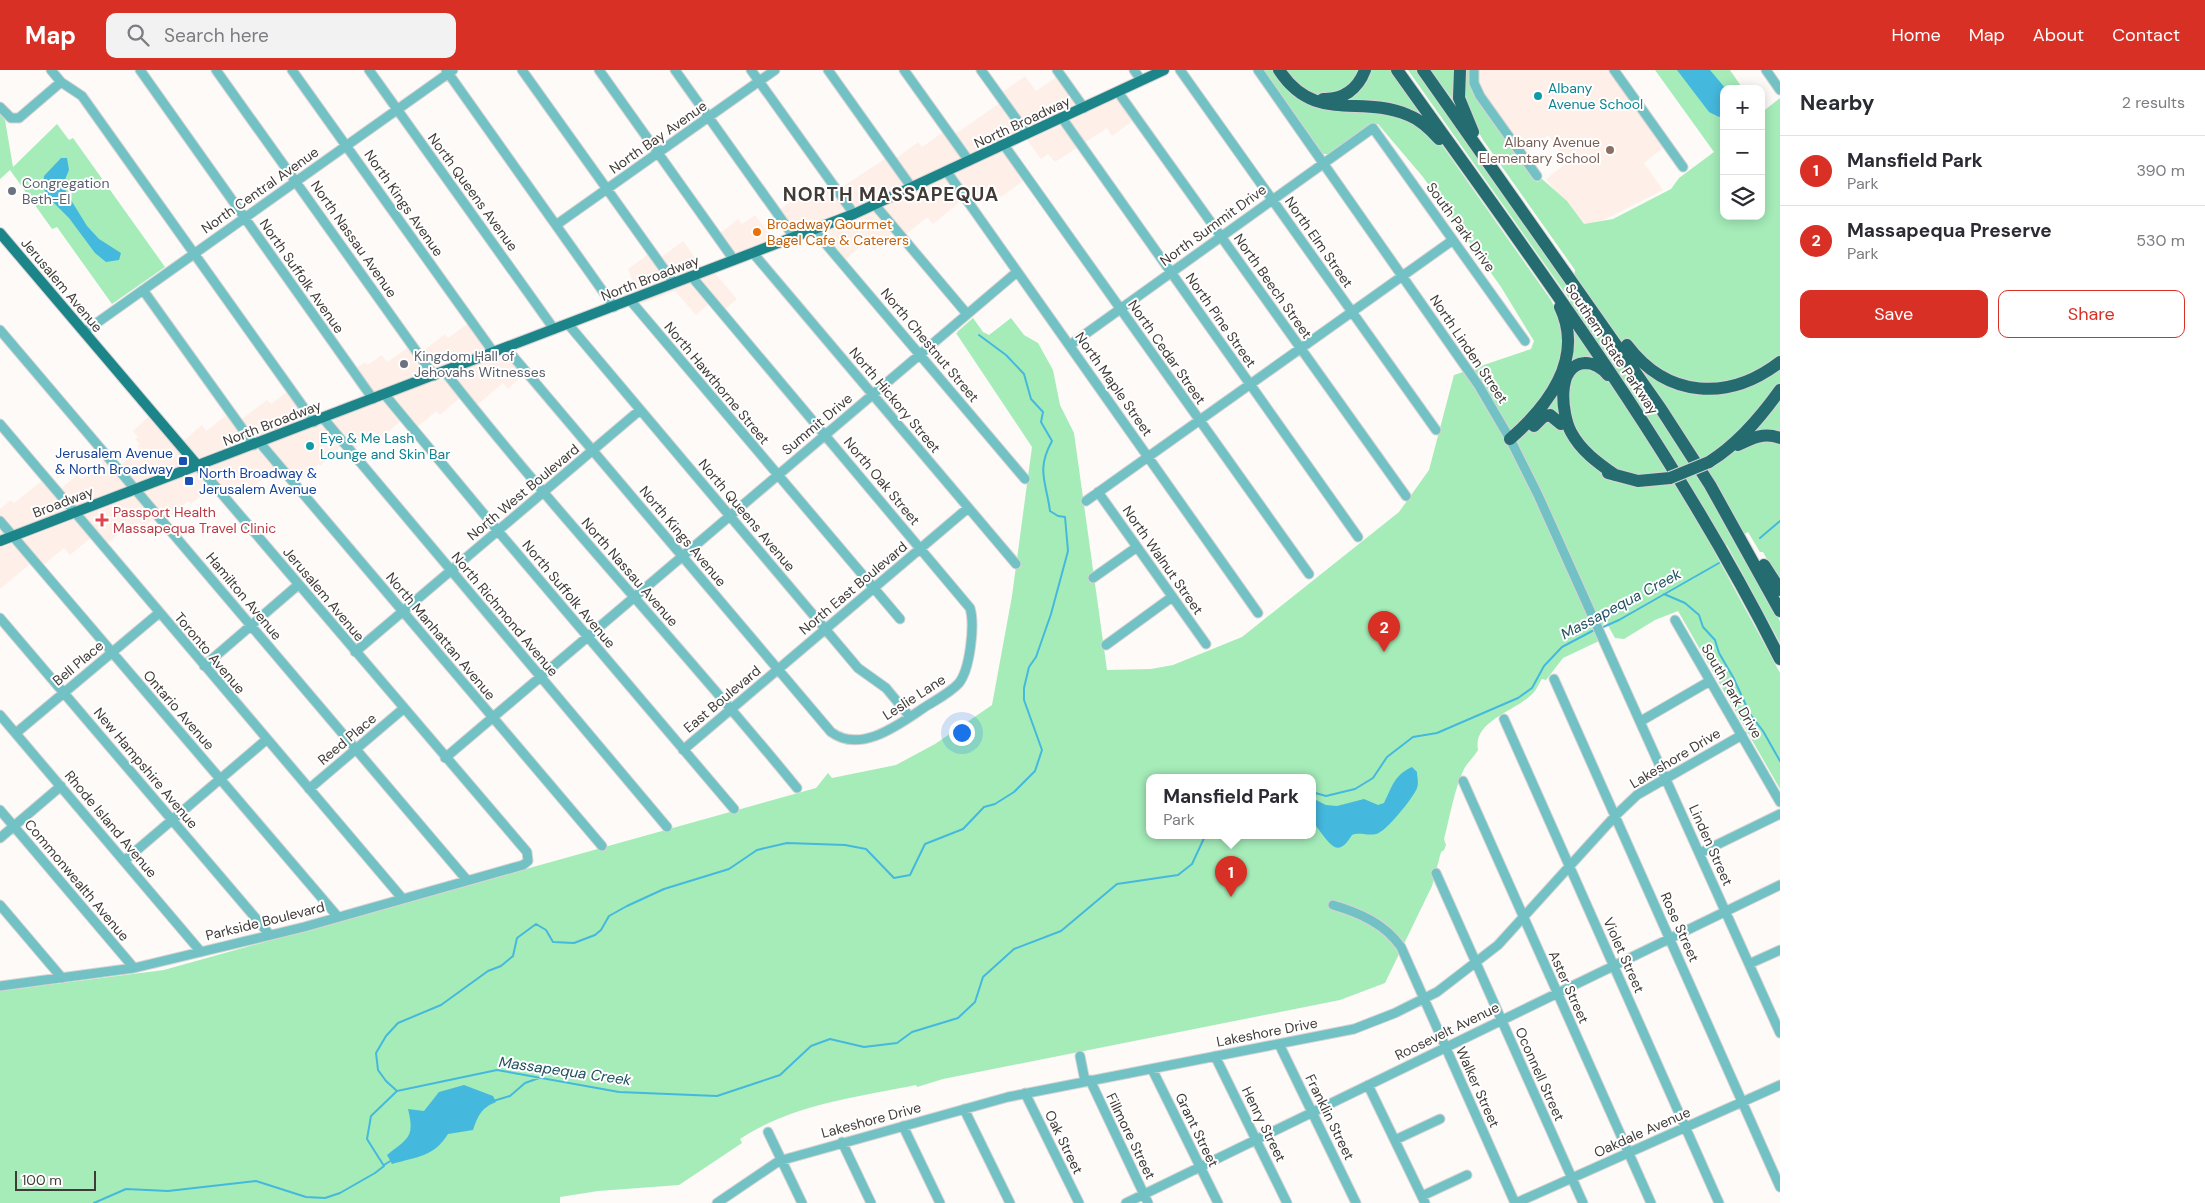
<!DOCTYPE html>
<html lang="en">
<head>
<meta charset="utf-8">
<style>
	body { margin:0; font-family:"DM Sans",sans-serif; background:#f2f2f3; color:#2b2b33 }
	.controls { position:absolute; right:15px; top:15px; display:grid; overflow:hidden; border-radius:10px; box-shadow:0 2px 12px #0003 }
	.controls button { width:45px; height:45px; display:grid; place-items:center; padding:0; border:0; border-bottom:1px solid #e1e1e2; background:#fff; color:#2b2b33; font:25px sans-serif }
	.scale { position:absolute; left:15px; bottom:12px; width:81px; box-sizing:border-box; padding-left:5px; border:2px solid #413b37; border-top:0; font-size:14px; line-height:18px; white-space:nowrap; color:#413b37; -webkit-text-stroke:4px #fff; paint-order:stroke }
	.you { position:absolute; left:961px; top:662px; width:18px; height:18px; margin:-12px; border:4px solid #fff; border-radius:50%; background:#1a73e8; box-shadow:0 0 0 8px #1a73e833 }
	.badge { display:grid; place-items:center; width:32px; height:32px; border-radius:50%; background:#d93025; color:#fff; font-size:16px; font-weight:700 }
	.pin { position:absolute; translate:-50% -41px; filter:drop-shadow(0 1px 2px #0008) }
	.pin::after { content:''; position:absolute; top:26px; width:18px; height:15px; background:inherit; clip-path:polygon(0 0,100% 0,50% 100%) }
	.popup { position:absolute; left:1146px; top:704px; width:170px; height:65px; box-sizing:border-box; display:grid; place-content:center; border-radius:10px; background:#fff; filter:drop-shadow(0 1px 4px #0005); font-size:16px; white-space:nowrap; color:#7c7c81 }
	.popup b { font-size:19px; color:#2b2b33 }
	.popup::after { content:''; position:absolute; left:50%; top:100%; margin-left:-10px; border:10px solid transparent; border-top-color:#fff }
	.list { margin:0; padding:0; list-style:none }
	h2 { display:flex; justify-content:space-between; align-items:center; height:65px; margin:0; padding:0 20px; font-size:21px }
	h2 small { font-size:16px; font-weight:400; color:#7c7c81 }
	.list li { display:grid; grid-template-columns:32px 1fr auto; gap:15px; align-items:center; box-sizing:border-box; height:70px; padding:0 20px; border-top:1px solid #e1e1e2 }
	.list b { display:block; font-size:19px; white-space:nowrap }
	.list p { margin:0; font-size:16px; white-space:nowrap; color:#7c7c81 }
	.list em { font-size:16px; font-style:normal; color:#7c7c81 }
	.actions { display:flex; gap:10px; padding:15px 20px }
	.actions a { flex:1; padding:11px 0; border:1px solid #d93025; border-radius:10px; text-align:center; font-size:18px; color:#d93025 }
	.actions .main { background:#d93025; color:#fff }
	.icon { flex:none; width:28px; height:28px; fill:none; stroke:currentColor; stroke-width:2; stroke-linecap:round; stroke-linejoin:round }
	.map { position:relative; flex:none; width:1780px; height:1133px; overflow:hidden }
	header { display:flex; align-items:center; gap:30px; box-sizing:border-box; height:70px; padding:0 25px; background:#d93025; color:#fff }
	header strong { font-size:24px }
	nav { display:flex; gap:28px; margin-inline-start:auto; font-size:18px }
	.search { width:350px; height:45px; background:#f2f2f3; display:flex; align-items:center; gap:12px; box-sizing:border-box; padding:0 18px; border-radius:10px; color:#7c7c81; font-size:19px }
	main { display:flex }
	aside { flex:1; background:#fff }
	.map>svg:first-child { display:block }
	.built { fill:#fef0e8 }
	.green { fill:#a5ecb9; fill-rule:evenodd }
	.water { fill:#45b8de }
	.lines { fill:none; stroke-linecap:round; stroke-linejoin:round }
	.stream { stroke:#45b8de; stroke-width:2 }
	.minor-casing { stroke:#d7d4d1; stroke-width:11 }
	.major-casing { stroke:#d7d4d1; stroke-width:12 }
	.highway-casing { stroke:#d7d4d1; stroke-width:14 }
	.minor { stroke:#72c2c5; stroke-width:9 }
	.major { stroke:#1c8589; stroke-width:10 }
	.highway { stroke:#246c6f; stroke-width:12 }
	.highway-bridge-casing { stroke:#d7d4d1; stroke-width:14; stroke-linecap:butt }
	.highway-bridge { stroke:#246c6f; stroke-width:12 }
	.culture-dot { fill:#0f9aa8; stroke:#fff; stroke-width:2 }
	.education-dot { fill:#8d6e63; stroke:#fff; stroke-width:2 }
	.worship-dot { fill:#6b7280; stroke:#fff; stroke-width:2 }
	.food-dot { fill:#e8710a; stroke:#fff; stroke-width:2 }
	.transit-dot { fill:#1a4fb4; stroke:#fff; stroke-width:2 }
	.health-dot { fill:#e0444e; stroke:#fff; stroke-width:2 }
	.labels { text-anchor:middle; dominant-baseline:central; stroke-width:4; stroke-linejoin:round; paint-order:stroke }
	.culture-label { font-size:14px; fill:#0d838f; stroke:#fff; text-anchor:start }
	.street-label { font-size:14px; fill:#413b37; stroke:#fff }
	.education-label { font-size:14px; fill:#785e54; stroke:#fff; text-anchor:end }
	.worship-label { font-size:14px; fill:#5b616d; stroke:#fff; text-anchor:start }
	.food-label { font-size:14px; fill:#c56008; stroke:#fff; text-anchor:start }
	.transit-label { font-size:14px; fill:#164399; stroke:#fff; text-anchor:end }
	.health-label { font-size:14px; fill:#be3a42; stroke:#fff; text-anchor:start }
	.water-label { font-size:15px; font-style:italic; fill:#225262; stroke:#fff }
	.district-label { font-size:19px; font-weight:bold; letter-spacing:1px; fill:#413b37; stroke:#fff }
</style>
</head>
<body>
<header>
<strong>Map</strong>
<div class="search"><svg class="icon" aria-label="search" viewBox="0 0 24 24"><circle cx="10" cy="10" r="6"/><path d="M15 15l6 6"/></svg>Search here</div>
<nav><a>Home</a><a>Map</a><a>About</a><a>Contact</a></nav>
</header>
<main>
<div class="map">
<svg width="1780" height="1133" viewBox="0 0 1780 1133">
	<rect width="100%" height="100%" fill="#fdfaf8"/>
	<path class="built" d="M1479,0H1610L1664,77L1644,93L1663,120L1584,160L1546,109L1568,92L1548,65L1525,82L1482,22L1478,13Z
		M1063,3L1088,39L1116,26L1134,50L1112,66L1107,58L1055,92L1048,84L1041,89L1027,70L1003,81L1023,111L1001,127L992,114L966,134L962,130L933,154L927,147L899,170L893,163L874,180L866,171L844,191L821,163L800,171L778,141L801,124L807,132L835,113L839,119L891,85L895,89L918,72L922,77L949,58L954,65L1004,30L1000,24L1025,6L1036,21Z
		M755,145L780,178L740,194L719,164L738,149L742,154Z
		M683,171L708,206L715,203L737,229L723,241L713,230L696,245L675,221L641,234L628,199L653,181L659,189Z
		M470,252L494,287L506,283L524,304L508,319L503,313L476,336L465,323L440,345L436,341L412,362L402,350L380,369L374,362L348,384L341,377L320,396L318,394L292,417L276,398L252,418L246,411L228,427L216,413L191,434L188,431L166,451L159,444L143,458L139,453L130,459L128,457L108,473L98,462L70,485L64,478L41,497L35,490L0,519V439L11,430L14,433L44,409L56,423L77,405L82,409L111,385L120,396L139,378L137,376L140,374L135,369L138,367L133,361L156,340L182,372L202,355L206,361L232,341L239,351L267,330L271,334L292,318L318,354L378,330L355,299L365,292L367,295L382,285L387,292L413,274L420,283L445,264L448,268Z"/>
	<path class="green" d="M1263,0H1274L1286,19L1296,27L1402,45L1439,71L1551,230L1558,244L1564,265L1570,230L1408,0H1418L1573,217L1575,200L1483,70C1469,44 1464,29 1464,0H1469L1470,14L1518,89L1537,112L1542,109L1567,131L1584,154L1613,149L1671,119L1679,108L1714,82L1655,0H1730L1743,19H1724V146H1761V43L1780,28V513L1763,482H1760L1748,462L1736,469L1780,551V573L1727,475L1715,483L1780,603V719L1678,541L1655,550L1624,569L1615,568L1606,552L1597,560L1601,570L1563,588L1546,610L1542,609C1539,613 1537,619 1534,622C1518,641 1472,650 1478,680C1474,687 1467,693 1464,699C1454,720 1450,746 1444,769L1446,775L1444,780L1441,782L1432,816L1385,913L1340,930L943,1009L917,1017L916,1015C856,1027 791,1035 740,1069L742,1073L679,1115L598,1121L560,1127V1133H0V921L164,900L816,718L828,703L832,708L896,695L935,674L992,635L1012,526L1032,377L956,263H958L957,262L973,248L983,262L989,265L1011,248L1024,265L1038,273L1053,300L1060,335L1074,363L1107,600L1151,599L1173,595L1242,567L1399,442L1429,400L1454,305L1531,279L1534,271L1501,217L1423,107L1378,54L1370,55L1330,84H1323ZM1150,708H1312V766H1150Z
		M1287,0H1362L1348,20L1330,26L1312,24L1293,9Z
		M1368,0H1392L1427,49L1344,33Z
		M1430,0H1458L1457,35Z
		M0,44L5,50L13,97L57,54L69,70L73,68L165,197L112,234L57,157L52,159L10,100L0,109Z"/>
	<path class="water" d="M1677,0H1710L1726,19H1724V44L1719,47L1709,42Z
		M61,88H67L69,100L64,112L66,122L87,156L99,169L121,183L119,190L106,192L95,183L69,148L54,133L43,118L44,106Z
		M1412,697L1417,702C1417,707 1419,713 1417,718C1414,727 1385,763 1376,764C1368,766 1360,762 1352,765C1340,784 1334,780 1322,764C1319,760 1315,755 1313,751C1310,745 1312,734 1312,728L1326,735L1337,736L1364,729L1378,735L1384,733C1392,717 1394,705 1412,697Z
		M464,1015L493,1026L496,1032C481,1038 478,1046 473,1060L448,1064C434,1087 416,1087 392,1094L387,1085C408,1068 415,1068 408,1039L424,1041L439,1022Z"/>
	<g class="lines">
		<path class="stream" d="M1760,468L1780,451
			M1664,524L1685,533L1699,545L1703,557L1715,570L1719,583L1733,607L1750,644L1763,661L1780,691
			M1601,558L1619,550L1719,493
			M1312,722L1326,726L1355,719L1373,708L1387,687L1413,667L1437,663L1518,628L1532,618L1544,596L1562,577L1596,559
			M397,1021L386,1011L378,1000L376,983L386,966L398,953L441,935L488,901L501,896L513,886L517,868L536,854L546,860L553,872L574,873L595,865L601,860L609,846L627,836L664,819L729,799L757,780L787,773L845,775L866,779L894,808L910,805L925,774L963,759L984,737L995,734L1014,722L1035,701L1042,680L1024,630V618L1029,597L1036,587L1051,544L1068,481L1065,447L1058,446L1050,441C1046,411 1036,400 1052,371L1041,352L1043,342L1031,329L1024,304L1006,285L979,265
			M493,1031L510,1026L525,1013L542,1007
			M384,1095L392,1090
			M94,1133L126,1119L168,1121L256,1111L306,1127L325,1128L340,1123L375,1103L384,1096L367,1069L371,1046L397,1021L497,1000L619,1022L717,1026L780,1005L811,976L830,969L864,977L897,973L912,962L958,948L975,932L983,907L1014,879L1061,861L1117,814L1178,805L1192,794L1205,766"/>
		<g class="minor-casing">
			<path id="minor" d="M51,0L61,12L82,26L314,352
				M140,0L373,329
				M216,0L434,306
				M292,0L494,283
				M369,0L554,259
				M446,0L614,237
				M522,0L674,213
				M599,0L734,190
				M675,0L794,167
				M751,0L854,144
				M828,0L912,118
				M904,0L969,91
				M981,0L1027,64
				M1057,0L1084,38
				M1134,0L1141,10
				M1180,0L1436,360
				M1258,0L1479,316L1510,369L1538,425L1780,963
				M1474,0V13L1480,26L1537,106
				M1614,0L1683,97
				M1766,0L1780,20
				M1118,22L1406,426
				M0,37L11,48H19L61,12
				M1062,48L1358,467
				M1004,75L1309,504
				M947,102L1258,543
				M875,135L967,244
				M556,155L775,0
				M814,160L1025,409
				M753,183L1016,494
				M143,220L254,375
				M630,230L900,549
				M568,254L858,598L886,618L910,647
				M0,260L466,809
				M84,262L453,0
				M1070,275L1373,58L1525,271
				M506,278L831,662C862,685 902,652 928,635C938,629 951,622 959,613C970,599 975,555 970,538L692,207
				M445,302C557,445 682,577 797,718
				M385,325L498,461L734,739
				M323,348L667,757
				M0,354L402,828
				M260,373L602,776
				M1098,422L1206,574
				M1086,431L1453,170
				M0,451L338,847
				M1093,508L1137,477
				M0,548L270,865
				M1675,550L1780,732
				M1106,575L1172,527
				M355,582L640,340
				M204,596L298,515
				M1554,609L1780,1117
				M0,645L201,882
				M1504,649L1719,1133
				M1641,651L1710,611
				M16,663L159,543
				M683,680L968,438
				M445,688L1017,202
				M1463,711L1651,1133
				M309,719L403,639
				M0,740L134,898
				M0,768L61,716
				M1700,783L1780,744
				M124,791L266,670
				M1436,803L1583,1133
				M0,835L62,908
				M1333,835C1360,843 1385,854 1401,877L1515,1133
				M1749,894L1780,880
				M0,916L134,898L304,857L523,795L528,791L527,782L198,396
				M1279,974L1356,1133
				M1080,986L1085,1011
				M1215,986L1287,1133
				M1152,999L1218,1133
				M1090,1010L1148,1133
				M1368,1015L1425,1133
				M1025,1023L1079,1133
				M964,1039L1010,1133
				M903,1056L940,1133
				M768,1062L802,1133
				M1395,1070L1440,1049
				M842,1072L871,1133
				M1422,1126L1467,1105
				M717,1133L779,1091L1008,1027L1354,959L1395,943L1437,922L1476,892L1498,875L1616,745L1637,725L1742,665
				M1126,1133L1780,815
				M1516,1133L1780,1015"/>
		</g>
		<g class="major-casing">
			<path id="major" d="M0,163L198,396
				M0,471L854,144L1164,0"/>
		</g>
		<g class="highway-casing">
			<path id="highway" d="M1279,0C1315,55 1360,24 1408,45C1421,50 1430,59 1439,69
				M1397,0C1533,191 1675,379 1780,589
				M1423,0L1661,339L1710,415L1780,541
				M1460,0L1459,28L1473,62
				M1323,29C1343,30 1358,19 1365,0
				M1627,275C1667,328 1728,332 1780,292
				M1608,305C1602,298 1595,293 1585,293C1555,295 1562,345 1571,362C1581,381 1598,393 1615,405
				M1534,356L1543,347L1550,345L1561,354
				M1510,369C1547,337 1585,289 1560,237
				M1738,375C1752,368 1764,362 1780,368
				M1709,392C1738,374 1760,348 1780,320
				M1608,403L1638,411L1670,408
				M1764,495L1780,520"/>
		</g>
		<use href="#minor" class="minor"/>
		<use href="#major" class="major"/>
		<use href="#highway" class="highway"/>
		<g class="highway-bridge-casing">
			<path id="highway-bridge" d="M1670,408L1709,392"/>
		</g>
		<use href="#highway-bridge" class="highway-bridge"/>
	</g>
	<g class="culture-dot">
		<circle cx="1538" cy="26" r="5"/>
		<circle cx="310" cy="376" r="5"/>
	</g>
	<circle class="education-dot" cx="1610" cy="80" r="5"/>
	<g class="worship-dot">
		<circle cx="12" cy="121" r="5"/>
		<circle cx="404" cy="294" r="5"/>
	</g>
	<circle class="food-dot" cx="757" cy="162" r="5"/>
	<g class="transit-dot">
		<rect x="178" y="386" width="10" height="10" rx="2.5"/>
		<rect x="184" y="406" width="10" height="10" rx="2.5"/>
	</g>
	<path class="health-dot" d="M99.5 442.5h5v5h5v5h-5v5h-5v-5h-5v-5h5z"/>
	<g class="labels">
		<g class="culture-label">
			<text x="1548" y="18">Albany<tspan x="1548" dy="16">Avenue School</tspan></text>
			<text x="320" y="368">Eye &amp; Me Lash<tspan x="320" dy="16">Lounge and Skin Bar</tspan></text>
		</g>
		<g class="street-label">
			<text transform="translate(1022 52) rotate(-25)">North Broadway</text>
			<text transform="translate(658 67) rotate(-35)">North Bay Avenue</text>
			<text transform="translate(260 120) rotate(-35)">North Central Avenue</text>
			<text transform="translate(473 122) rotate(54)">North Queens Avenue</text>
			<text transform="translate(404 133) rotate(55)">North Kings Avenue</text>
			<text transform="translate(1213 155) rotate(-36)">North Summit Drive</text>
			<text transform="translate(1461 157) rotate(54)">South Park Drive</text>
			<text transform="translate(354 169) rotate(55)">North Nassau Avenue</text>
			<text transform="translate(1319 172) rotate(55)">North Elm Street</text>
			<text transform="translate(302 206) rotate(55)">North Suffolk Avenue</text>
			<text transform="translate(650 208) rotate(-21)">North Broadway</text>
			<text transform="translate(62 215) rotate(50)">Jerusalem Avenue</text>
			<text transform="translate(1273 216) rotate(55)">North Beech Street</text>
			<text transform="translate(1221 250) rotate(55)">North Pine Street</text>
			<text transform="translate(930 275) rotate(50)">North Chestnut Street</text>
			<text transform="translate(1469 279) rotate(56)">North Linden Street</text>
			<text transform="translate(1612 279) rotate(56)">Southern State Parkway</text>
			<text transform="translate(1167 282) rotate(55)">North Cedar Street</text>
			<text transform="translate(717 313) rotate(50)">North Hawthorne Street</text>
			<text transform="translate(1114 314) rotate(55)">North Maple Street</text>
			<text transform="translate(895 330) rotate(50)">North Hickory Street</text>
			<text transform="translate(272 353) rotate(-21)">North Broadway</text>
			<text transform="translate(817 354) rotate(-40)">Summit Drive</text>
			<text transform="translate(882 411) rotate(50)">North Oak Street</text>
			<text transform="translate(523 422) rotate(-40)">North West Boulevard</text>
			<text transform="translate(63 432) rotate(-21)">Broadway</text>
			<text transform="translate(747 445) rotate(50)">North Queens Avenue</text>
			<text transform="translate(683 466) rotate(50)">North Kings Avenue</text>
			<text transform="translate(1163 490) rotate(55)">North Walnut Street</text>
			<text transform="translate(630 502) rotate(49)">North Nassau Avenue</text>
			<text transform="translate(853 518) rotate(-40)">North East Boulevard</text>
			<text transform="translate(324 524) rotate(50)">Jerusalem Avenue</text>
			<text transform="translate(569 524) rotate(50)">North Suffolk Avenue</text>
			<text transform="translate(244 526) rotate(50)">Hamilton Avenue</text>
			<text transform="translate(505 544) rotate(50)">North Richmond Avenue</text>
			<text transform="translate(441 566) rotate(50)">North Manhattan Avenue</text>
			<text transform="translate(210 583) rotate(50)">Toronto Avenue</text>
			<text transform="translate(78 593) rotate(-40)">Bell Place</text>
			<text transform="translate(1732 621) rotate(60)">South Park Drive</text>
			<text transform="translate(914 627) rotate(-33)">Leslie Lane</text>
			<text transform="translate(722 629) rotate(-40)">East Boulevard</text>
			<text transform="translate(179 640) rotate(49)">Ontario Avenue</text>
			<text transform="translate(347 669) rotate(-40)">Reed Place</text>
			<text transform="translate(1675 688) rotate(-31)">Lakeshore Drive</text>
			<text transform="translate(146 698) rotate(50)">New Hampshire Avenue</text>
			<text transform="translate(111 754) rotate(50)">Rhode Island Avenue</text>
			<text transform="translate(1711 775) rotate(66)">Linden Street</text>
			<text transform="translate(77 810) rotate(50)">Commonwealth Avenue</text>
			<text transform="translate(265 851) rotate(-14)">Parkside Boulevard</text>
			<text transform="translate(1680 857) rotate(66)">Rose Street</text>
			<text transform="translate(1624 885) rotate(66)">Violet Street</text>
			<text transform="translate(1569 917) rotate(66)">Aster Street</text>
			<text transform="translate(1447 961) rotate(-26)">Roosevelt Avenue</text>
			<text transform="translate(1267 962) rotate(-11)">Lakeshore Drive</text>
			<text transform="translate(1540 1004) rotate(66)">Oconnell Street</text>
			<text transform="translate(1478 1017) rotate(66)">Walker Street</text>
			<text transform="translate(1330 1047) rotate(64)">Franklin Street</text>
			<text transform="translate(871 1050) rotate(-15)">Lakeshore Drive</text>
			<text transform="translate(1264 1054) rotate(64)">Henry Street</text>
			<text transform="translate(1197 1060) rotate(64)">Grant Street</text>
			<text transform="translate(1642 1062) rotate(-24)">Oakdale Avenue</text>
			<text transform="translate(1131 1066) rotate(64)">Fillmore Street</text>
			<text transform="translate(1064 1072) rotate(64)">Oak Street</text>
		</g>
		<g class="education-label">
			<text x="1600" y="72">Albany Avenue<tspan x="1600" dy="16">Elementary School</tspan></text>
		</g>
		<g class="worship-label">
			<text x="22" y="113">Congregation<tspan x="22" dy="16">Beth-El</tspan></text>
			<text x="414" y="286">Kingdom Hall of<tspan x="414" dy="16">Jehovahs Witnesses</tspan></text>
		</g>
		<g class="food-label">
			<text x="767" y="154">Broadway Gourmet<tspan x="767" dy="16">Bagel Cafe &amp; Caterers</tspan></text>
		</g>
		<g class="transit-label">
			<text x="173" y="383">Jerusalem Avenue<tspan x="173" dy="16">&amp; North Broadway</tspan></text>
			<text x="199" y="403" text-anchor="start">North Broadway &amp;<tspan x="199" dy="16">Jerusalem Avenue</tspan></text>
		</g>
		<g class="health-label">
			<text x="113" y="442">Passport Health<tspan x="113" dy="16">Massapequa Travel Clinic</tspan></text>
		</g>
		<g class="water-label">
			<text transform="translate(1621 534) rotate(-28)">Massapequa Creek</text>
			<text transform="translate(565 1001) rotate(8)">Massapequa Creek</text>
		</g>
		<g class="district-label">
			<text x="891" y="124">NORTH MASSAPEQUA</text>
		</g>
	</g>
</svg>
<div class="controls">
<button>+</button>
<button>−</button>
<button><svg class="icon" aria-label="layers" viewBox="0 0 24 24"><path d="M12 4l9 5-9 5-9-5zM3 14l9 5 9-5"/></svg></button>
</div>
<div class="scale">100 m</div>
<div class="you"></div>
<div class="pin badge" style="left:1231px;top:827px">1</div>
<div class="popup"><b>Mansfield Park</b>Park</div>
<div class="pin badge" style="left:1384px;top:582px">2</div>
</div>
<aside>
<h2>Nearby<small>2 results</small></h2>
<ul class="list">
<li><span class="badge">1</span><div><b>Mansfield Park</b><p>Park</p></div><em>390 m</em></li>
<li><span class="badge">2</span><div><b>Massapequa Preserve</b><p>Park</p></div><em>530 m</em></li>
</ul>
<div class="actions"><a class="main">Save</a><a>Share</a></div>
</aside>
</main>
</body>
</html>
